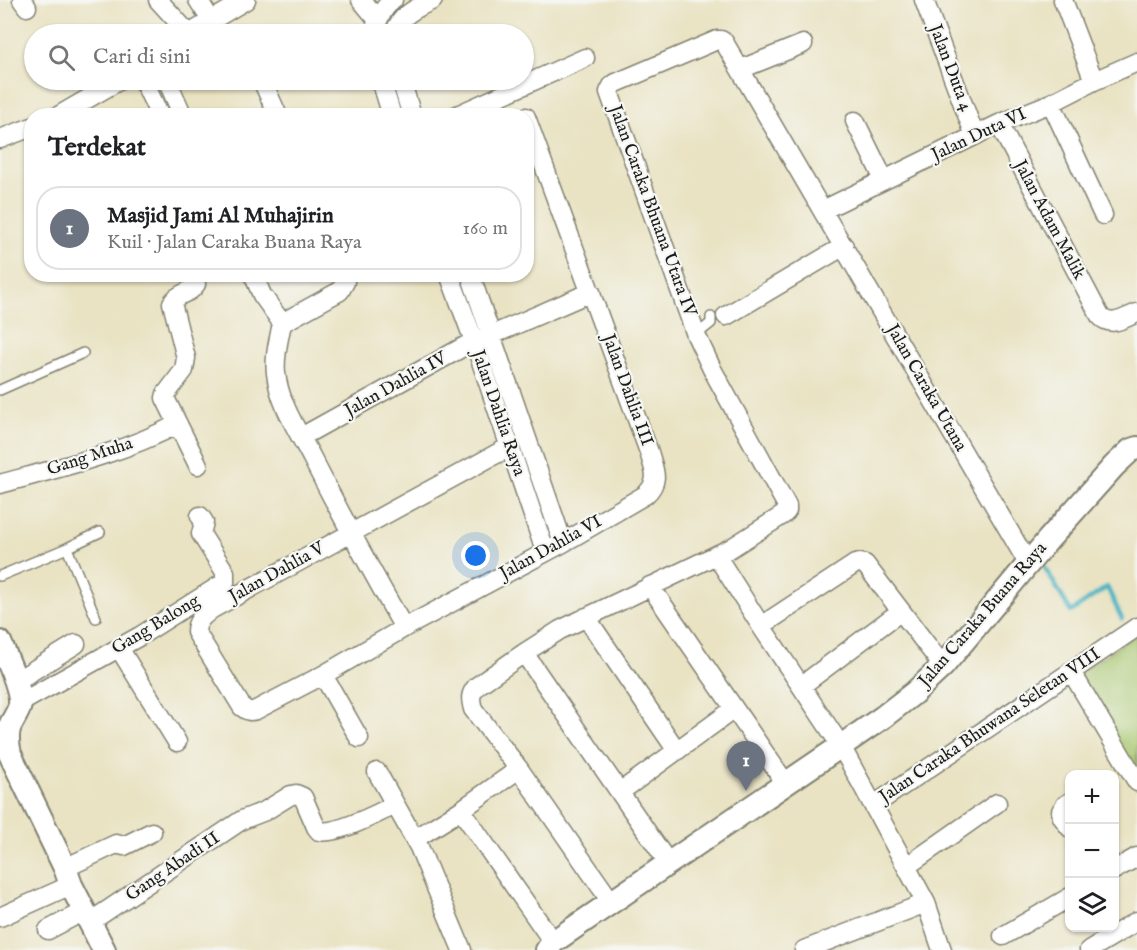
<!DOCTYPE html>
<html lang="id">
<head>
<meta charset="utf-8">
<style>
	body { margin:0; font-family:"IM FELL English",serif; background:#f2f2f2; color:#202124 }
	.controls { position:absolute; right:18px; bottom:18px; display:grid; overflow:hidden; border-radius:12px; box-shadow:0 2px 4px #0004 }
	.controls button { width:54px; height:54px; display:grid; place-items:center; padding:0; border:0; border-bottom:2px solid #e0e0e0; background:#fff; color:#202124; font:30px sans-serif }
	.you { position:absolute; left:476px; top:556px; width:21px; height:21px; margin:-15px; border:4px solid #fff; border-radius:50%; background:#1a73e8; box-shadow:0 0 0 9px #1a73e833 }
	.badge { display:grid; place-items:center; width:39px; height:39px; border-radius:50%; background:#b45309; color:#fff; font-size:20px; font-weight:700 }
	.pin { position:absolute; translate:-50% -50px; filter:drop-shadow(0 2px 3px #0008) }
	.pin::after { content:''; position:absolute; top:32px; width:21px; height:18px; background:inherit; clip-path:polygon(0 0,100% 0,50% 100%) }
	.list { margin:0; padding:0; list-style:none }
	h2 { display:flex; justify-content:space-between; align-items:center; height:78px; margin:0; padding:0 24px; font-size:26px }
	h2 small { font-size:20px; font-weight:400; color:#757577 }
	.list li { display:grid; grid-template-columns:39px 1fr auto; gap:18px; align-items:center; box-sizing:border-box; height:84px; margin:0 12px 12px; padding:0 12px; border:2px solid #e0e0e0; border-radius:24px }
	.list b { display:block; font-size:22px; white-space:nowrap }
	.list p { margin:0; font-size:20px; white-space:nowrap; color:#757577 }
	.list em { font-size:20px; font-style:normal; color:#757577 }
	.icon { flex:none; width:33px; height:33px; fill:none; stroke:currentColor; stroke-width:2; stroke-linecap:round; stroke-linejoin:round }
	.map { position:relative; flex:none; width:1137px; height:950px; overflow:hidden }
	.search { position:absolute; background:#fff; box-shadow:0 2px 4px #0004; left:24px; top:24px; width:510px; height:66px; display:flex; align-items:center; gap:15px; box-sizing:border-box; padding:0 21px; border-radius:33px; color:#757577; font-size:22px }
	.panel { position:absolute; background:#fff; box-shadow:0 2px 4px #0004; left:24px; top:108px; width:510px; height:174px; border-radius:24px }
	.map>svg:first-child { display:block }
	.green { fill:#a7c66d; stroke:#627144; stroke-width:1.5 }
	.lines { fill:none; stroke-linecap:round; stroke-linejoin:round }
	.stream { stroke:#46b3c3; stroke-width:4.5 }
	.service-casing { stroke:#828070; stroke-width:12 }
	.minor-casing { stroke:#828070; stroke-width:21 }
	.tertiary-casing { stroke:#828070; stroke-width:26 }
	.service { stroke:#fff; stroke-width:9 }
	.minor { stroke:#fff; stroke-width:18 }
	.tertiary { stroke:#fff; stroke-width:22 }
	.labels { text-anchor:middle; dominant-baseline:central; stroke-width:4.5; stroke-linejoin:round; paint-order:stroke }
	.street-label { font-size:18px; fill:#1c1c1c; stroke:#f6f6f2 }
</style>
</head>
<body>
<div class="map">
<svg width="1137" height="950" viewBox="0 0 1137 950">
	<rect width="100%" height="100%" fill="#f6f6f2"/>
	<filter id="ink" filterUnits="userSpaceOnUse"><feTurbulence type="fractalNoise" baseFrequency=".0167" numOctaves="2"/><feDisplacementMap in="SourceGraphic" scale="12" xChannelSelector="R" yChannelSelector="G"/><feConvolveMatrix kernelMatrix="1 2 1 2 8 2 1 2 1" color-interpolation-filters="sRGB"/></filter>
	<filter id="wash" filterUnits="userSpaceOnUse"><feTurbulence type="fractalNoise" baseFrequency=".008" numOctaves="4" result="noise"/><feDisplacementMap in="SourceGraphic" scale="24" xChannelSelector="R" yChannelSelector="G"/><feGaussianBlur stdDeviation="1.35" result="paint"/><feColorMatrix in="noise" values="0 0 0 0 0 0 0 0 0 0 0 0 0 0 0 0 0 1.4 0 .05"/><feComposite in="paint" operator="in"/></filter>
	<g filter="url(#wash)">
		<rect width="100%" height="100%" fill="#e9e3c3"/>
		<path class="green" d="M1137,634V782L1074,676Z"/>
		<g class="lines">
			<path class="stream" d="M1044,566L1071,612L1107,587L1122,619"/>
		</g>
	</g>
	<g filter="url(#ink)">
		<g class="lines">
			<g class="service-casing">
				<path id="service" d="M696,335L711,323V317
					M0,390L83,353
					M67,548L96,618
					M0,576L67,548L100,532"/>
			</g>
			<g class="minor-casing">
				<path id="minor" d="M22,0L27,7
					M158,0L189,34
					M198,0L211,20
					M361,0L377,19
					M924,0L975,136
					M1063,0L1094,81
					M189,34L246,0
					M373,34C377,21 382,8 393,0
					M394,34C400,15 416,8 433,0
					M741,69L803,44
					M143,80L160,116
					M167,80L183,116
					M262,80L278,116
					M381,80L392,116
					M401,80L412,116
					M1051,103L1103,215
					M58,116L120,80
					M455,116L585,58
					M855,121L884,180
					M999,124L1100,316C1111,328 1124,318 1137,313
					M0,139L32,127
					M823,210L999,124L1051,103L1094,81L1137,62
					M193,274L196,284C190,295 179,291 172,303L186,358L184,370L166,394L165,398L198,465
					M253,274L262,295L282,323
					M344,274L345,282L340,291L282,323C279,339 274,356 276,373C279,403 298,431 312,458C341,515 372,572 404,628
					M449,274L474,341L545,551
					M470,274L563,543
					M726,316L844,246
					M301,437L474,341L492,335L591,292
					M509,447L212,609C203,616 196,621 196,632L242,707C247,711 250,712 256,710L323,675L404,628L563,543L645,495C661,481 654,470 649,452L526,117
					M0,484C59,468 123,453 178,424
					M716,555L761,626L841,746L926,903L942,950
					M650,586L786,784
					M586,617L677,751
					M761,626L855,564L860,563L865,564L943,666
					M119,648L177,742
					M524,653L669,864
					M1071,671L1137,782
					M323,675L359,738
					M16,681L76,644
					M801,686L901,611
					M20,703L140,636L225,582V572L201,534L204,522L200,516
					M377,772L419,847L462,950
					M620,792L734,709
					M1070,802L1065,805L1061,811L1062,817L1070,828
					M874,805L1137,627
					M461,810L553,942
					M415,839L461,810L519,769
					M907,866L997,803
					M65,868L116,844L124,846L152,832
					M1114,870L1137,857
					M612,903L519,769L473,709C470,698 470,694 477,686L524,653L560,630L731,548L783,515L787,511V506L712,369L696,335L609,92L612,86L616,83L717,40H721L724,42L1029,565
					M0,917L71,885
					M90,922L242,820L265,811L291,795L296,794L303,797L316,827L319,831C337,835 378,813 395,805
					M48,930L84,911
					M1003,936L1070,897
					M804,950L926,903
					M1089,950L1137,921"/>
			</g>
			<g class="tertiary-casing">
				<path id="tertiary" d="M0,642C6,657 22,689 20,705C18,713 13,719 10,726C6,735 8,745 10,754L65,868L71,885L104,950
					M547,950L553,942L841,746L883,717L914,693L943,666L1048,540L1114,466L1131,450L1137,448"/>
			</g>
			<use href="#service" class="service"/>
			<use href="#minor" class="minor"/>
			<use href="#tertiary" class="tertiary"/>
		</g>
	</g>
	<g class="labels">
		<g class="street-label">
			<text transform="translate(950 68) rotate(69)">Jalan Duta 4</text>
			<text transform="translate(979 135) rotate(-25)">Jalan Duta VI</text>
			<text transform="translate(652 211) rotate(70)">Jalan Caraka Bhuana Utara IV</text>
			<text transform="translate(1049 220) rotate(62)">Jalan Adam Malik</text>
			<text transform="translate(396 385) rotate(-29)">Jalan Dahlia IV</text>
			<text transform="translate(926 388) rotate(60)">Jalan Caraka Utana</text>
			<text transform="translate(627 390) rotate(70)">Jalan Dahlia III</text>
			<text transform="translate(498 413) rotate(71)">Jalan Dahlia Raya</text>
			<text transform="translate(90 457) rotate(-18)">Gang Muha</text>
			<text transform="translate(551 548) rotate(-29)">Jalan Dahlia VI</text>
			<text transform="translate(277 573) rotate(-29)">Jalan Dahlia V</text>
			<text transform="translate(983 615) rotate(-49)">Jalan Caraka Buana Raya</text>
			<text transform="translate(156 625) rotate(-31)">Gang Balong</text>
			<text transform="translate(990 726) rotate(-34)">Jalan Caraka Bhuwana Seletan VIII</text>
			<text transform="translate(173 867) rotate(-34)">Gang Abadi II</text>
		</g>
	</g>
</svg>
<div class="controls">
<button>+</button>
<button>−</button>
<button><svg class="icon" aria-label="layers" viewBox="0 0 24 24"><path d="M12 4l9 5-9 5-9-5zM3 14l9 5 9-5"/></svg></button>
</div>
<div class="you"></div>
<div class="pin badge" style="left:746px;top:791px;background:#6b7280">1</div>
<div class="search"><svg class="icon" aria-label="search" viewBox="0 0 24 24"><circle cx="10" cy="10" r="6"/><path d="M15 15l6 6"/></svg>Cari di sini</div>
<section class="panel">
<h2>Terdekat<small></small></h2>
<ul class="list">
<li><span class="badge" style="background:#6b7280">1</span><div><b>Masjid Jami Al Muhajirin</b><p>Kuil · Jalan Caraka Buana Raya</p></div><em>160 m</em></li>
</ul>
</section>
</div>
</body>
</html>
